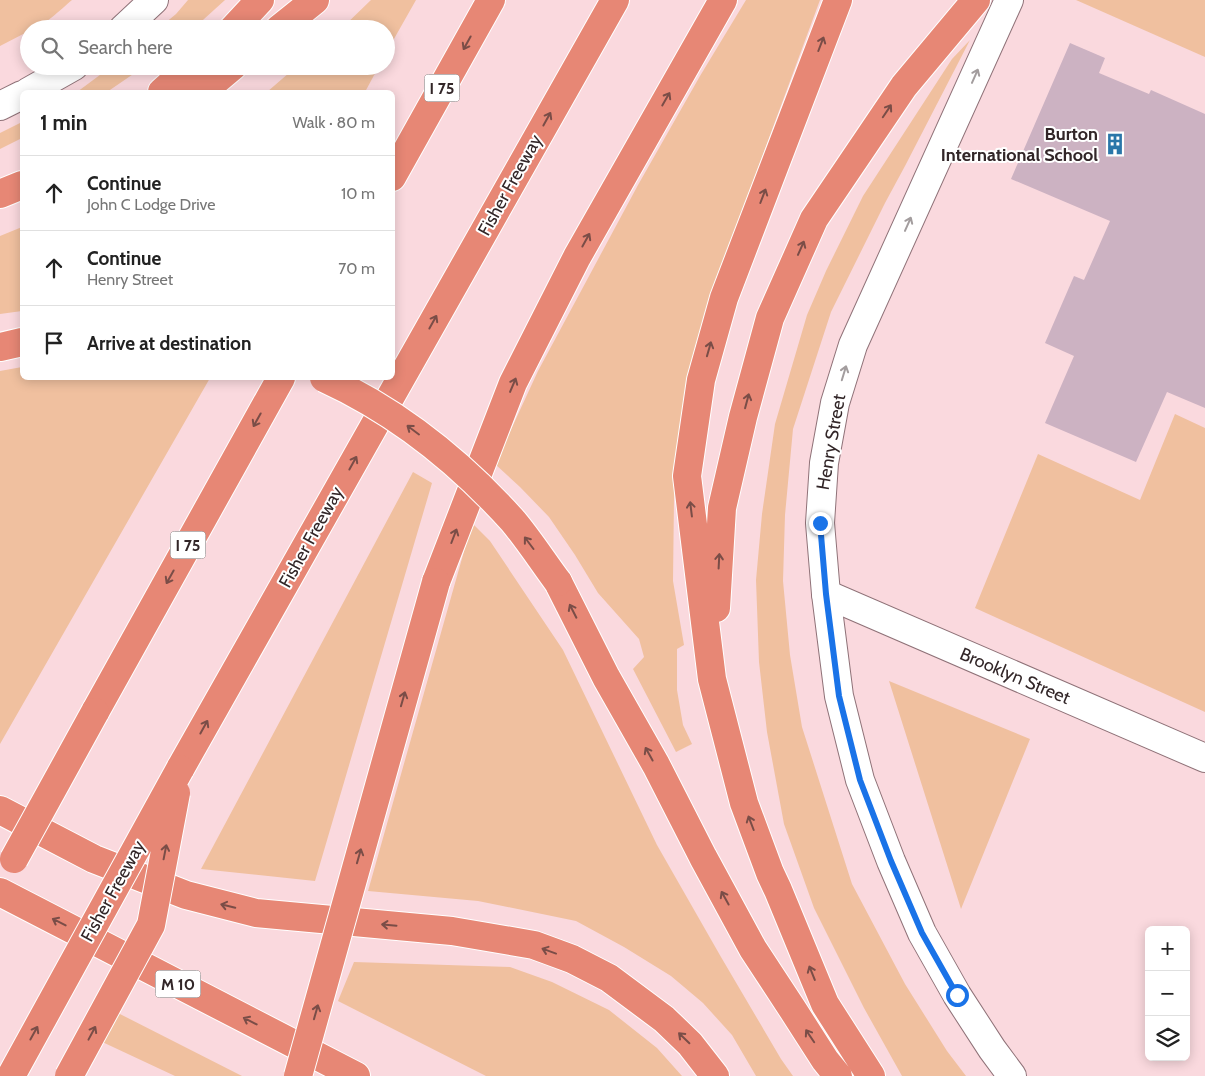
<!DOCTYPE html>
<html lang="en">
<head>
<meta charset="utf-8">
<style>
	body { margin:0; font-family:Cabin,sans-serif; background:#f2f2f2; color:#222 }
	.controls { position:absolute; right:15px; bottom:15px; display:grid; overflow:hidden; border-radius:8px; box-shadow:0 2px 12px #0003 }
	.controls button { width:45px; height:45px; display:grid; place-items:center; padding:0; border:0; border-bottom:1px solid #e0e0e0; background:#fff; color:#222; font:25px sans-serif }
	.stop { position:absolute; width:15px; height:15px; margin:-11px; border:4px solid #1a73e8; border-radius:50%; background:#fff }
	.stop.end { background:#1a73e8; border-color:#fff; box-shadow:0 1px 5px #0008 }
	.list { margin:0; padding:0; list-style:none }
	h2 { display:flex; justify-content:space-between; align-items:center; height:65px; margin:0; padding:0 20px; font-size:21px }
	h2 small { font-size:16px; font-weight:400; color:#767676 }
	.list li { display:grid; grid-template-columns:32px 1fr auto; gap:15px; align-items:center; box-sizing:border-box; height:75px; padding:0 20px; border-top:1px solid #e0e0e0 }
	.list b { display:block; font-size:19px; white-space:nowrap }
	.list p { margin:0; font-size:16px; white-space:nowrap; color:#767676 }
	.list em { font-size:16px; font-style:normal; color:#767676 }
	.icon { flex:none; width:28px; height:28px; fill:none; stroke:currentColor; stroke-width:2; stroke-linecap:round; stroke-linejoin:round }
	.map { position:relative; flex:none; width:1205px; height:1076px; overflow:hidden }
	.search { position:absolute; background:#fff; box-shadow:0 2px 12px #0003; left:20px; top:20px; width:375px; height:55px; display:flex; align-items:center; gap:12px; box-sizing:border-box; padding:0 18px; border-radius:28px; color:#767676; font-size:19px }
	.panel { position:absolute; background:#fff; box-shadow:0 2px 12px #0003; left:20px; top:90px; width:375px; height:290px; border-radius:8px }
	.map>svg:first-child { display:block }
	.green { fill:#f0c09f }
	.building { fill:#ccb2c2 }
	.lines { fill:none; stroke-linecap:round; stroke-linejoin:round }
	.minor-casing { stroke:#8f7278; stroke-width:30 }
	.tertiary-casing { stroke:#8f7278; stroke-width:30 }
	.motorway-casing { stroke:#fff; stroke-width:30 }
	.minor { stroke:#fff; stroke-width:28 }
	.tertiary { stroke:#fff; stroke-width:28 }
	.motorway { stroke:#e78775; stroke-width:28 }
	.motorway-bridge-casing { stroke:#fff; stroke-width:30; stroke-linecap:butt }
	.motorway-bridge { stroke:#e78775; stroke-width:28 }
	.oneway { stroke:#7a4d47 }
	.oneway2 { stroke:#a39d9e }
	.route { stroke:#1a73e8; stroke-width:6 }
	.labels { text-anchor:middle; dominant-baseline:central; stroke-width:4; stroke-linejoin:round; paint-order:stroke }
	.shield { fill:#fff; stroke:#706768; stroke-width:1 }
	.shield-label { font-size:16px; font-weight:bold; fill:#322628 }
	.poi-label { font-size:18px; font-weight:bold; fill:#322628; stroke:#fff; text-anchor:end }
	.street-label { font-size:18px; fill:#322628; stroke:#fff }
</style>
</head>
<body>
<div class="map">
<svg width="1205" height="1076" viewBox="0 0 1205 1076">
	<rect width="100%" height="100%" fill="#fad9de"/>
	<path class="green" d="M0,0H72C61,9 43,28 29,29V31L0,46Z
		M188,0H225L193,29H158L176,14Z
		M371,0H416L386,53V29H341Z
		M746,0H820L738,222L692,361L674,499L673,581L684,645L677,649V690L683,725L692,744L676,752L633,669L644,657L639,639L598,593L575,555L549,517L520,487L495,464L538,371L638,185L700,76Z
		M1076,0H1205V57Z
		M970,40L905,166L885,203L831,312L793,429L785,515L783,581L790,655L802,727L852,884L905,984L947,1051L966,1076H902L864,1008L814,908L784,824L767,732L759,662L756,580L762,514L775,424L807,315L826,271L863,196L952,59Z
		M112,66H145L107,92H77Z
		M297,66H379L365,92H267Z
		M22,122V138L0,149V133Z
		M22,227V311L0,314V236Z
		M22,367V378H210L0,744V371Z
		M1175,414L1205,428V712L975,608L1038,454L1140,500Z
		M413,472L432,483L315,881L201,869Z
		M472,523L490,541L563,650L657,845L721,957L781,1059L793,1076H756L732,1035L703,1003L671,976L624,947L576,921L478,901L368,891Z
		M889,681L1030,739L961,909Z
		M354,962L510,967L552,982L609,1010L657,1048L682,1076H486L338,1001Z
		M116,1012L242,1076H175L98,1040Z"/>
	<path class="building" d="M1070,43L1105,58L1099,73L1149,94L1151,90L1205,114V408L1167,392L1136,462L1045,423L1074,356L1045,343L1074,276L1084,280L1110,221L1011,179Z"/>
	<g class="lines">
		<g class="minor-casing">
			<path id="minor" d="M123,29L154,0
				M28,92L74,66
				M0,106L22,95
				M826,594L1205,758"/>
		</g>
		<g class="tertiary-casing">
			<path id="tertiary" d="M1009,0L853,345L835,403L824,463L820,523L826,594L839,696L860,780L891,861L922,933L957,995L992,1049L1012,1076"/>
		</g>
		<g class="motorway-casing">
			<path id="motorway" d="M838,0L724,298L701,380L687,476L712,679L744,803L770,873L778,890L825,1004L871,1076
				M233,29L260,0
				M279,29L315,0
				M162,92L191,66
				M195,92L214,82L233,66
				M392,177L491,0
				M0,194L22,185
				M0,347L22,342
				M436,582L513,383L577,257L723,0
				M558,582L606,677L656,765L703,857L753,949L793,1010L825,1060L838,1076
				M716,608L722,508L743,417L770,318L814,219L904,86L976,0
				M95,712L281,378
				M180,769L615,0
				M0,810L94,859L186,895L256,913L452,931L534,945L572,959L609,978L664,1019L690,1044L715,1076
				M0,892L356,1076"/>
		</g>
		<use href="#minor" class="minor"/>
		<use href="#tertiary" class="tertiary"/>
		<use href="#motorway" class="motorway"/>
		<g class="motorway-bridge-casing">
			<path id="motorway-bridge" d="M324,378C396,411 460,462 513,521C529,540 543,562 558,582
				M14,859L95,712
				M11,1076L180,769
				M69,1076L151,925L176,793
				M298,1076L436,582"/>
		</g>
		<use href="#motorway-bridge" class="motorway-bridge"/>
	</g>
	<defs><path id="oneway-shaft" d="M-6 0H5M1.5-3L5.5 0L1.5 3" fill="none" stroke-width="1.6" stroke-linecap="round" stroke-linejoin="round" transform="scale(1.25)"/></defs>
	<g class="oneway">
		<use href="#oneway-shaft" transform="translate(467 43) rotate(119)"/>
		<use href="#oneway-shaft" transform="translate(821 44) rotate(-69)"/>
		<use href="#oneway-shaft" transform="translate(666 99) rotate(-60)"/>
		<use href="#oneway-shaft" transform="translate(887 111) rotate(-56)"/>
		<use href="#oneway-shaft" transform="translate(547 119) rotate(-61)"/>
		<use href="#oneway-shaft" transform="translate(763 196) rotate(-69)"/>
		<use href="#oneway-shaft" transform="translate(586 240) rotate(-61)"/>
		<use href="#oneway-shaft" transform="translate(801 248) rotate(-66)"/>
		<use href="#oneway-shaft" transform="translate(433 322) rotate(-61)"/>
		<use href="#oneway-shaft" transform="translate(709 349) rotate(-74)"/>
		<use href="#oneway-shaft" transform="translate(513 385) rotate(-67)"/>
		<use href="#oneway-shaft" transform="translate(747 401) rotate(-75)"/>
		<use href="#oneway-shaft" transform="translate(257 420) rotate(119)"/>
		<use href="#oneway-shaft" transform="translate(413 430) rotate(-143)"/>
		<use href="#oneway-shaft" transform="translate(353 463) rotate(-61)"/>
		<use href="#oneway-shaft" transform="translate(691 509) rotate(-97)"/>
		<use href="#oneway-shaft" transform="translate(454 536) rotate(-69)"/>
		<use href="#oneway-shaft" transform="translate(529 543) rotate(-127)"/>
		<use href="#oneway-shaft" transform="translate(719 561) rotate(-87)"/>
		<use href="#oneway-shaft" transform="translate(170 577) rotate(119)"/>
		<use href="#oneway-shaft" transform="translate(573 611) rotate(-117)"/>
		<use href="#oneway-shaft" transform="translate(403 699) rotate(-74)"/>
		<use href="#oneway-shaft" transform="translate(204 727) rotate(-61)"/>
		<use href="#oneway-shaft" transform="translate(649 754) rotate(-119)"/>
		<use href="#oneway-shaft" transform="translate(751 823) rotate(-111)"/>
		<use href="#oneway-shaft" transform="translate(165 852) rotate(-79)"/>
		<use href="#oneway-shaft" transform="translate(359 856) rotate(-74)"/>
		<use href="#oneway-shaft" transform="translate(725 898) rotate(-119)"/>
		<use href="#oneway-shaft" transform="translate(228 906) rotate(-166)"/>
		<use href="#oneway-shaft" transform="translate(59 922) rotate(-153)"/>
		<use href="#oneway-shaft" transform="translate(389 925) rotate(-175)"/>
		<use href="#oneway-shaft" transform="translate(549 951) rotate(-160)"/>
		<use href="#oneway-shaft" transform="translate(812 973) rotate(-112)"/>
		<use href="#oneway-shaft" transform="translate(316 1012) rotate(-74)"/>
		<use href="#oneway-shaft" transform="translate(250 1021) rotate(-153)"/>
		<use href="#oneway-shaft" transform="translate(34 1033) rotate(-61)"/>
		<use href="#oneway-shaft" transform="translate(92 1033) rotate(-62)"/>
		<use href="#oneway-shaft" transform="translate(810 1036) rotate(-124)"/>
		<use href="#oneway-shaft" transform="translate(684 1038) rotate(-136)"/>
	</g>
	<g class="oneway2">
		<use href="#oneway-shaft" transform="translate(975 76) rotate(-66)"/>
		<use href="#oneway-shaft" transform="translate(908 224) rotate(-66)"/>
		<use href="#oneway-shaft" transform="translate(844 373) rotate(-73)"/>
	</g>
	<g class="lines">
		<path class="route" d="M820,523L826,594L839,696L860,780L891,861L922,933L957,995"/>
	</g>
	<defs>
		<g id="building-bare" transform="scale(1.725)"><path d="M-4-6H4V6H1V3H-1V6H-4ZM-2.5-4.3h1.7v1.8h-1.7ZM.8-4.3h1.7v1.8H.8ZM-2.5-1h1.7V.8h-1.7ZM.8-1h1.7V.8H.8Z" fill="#2a76a9" stroke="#fff" stroke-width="2.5" paint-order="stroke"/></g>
	</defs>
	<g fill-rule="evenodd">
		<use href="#building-bare" x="1115" y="144"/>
	</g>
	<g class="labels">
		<g class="shield">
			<rect x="424.5" y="74.5" width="35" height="27" rx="4"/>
			<rect x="170.5" y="531.5" width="35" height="27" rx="4"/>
			<rect x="155.5" y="970.5" width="45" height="27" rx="4"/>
		</g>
		<g class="shield-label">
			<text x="442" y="88">I 75</text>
			<text x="188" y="545">I 75</text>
			<text x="178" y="984">M 10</text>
		</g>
		<g class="poi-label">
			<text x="1098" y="134">Burton<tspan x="1098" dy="21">International School</tspan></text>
		</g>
		<g class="street-label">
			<text transform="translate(510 185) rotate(-61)">Fisher Freeway</text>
			<text transform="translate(831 442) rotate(-80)">Henry Street</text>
			<text transform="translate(311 537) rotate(-61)">Fisher Freeway</text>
			<text transform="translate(1015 676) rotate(23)">Brooklyn Street</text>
			<text transform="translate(113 891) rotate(-61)">Fisher Freeway</text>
		</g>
	</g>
</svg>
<div class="controls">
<button>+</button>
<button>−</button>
<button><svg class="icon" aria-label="layers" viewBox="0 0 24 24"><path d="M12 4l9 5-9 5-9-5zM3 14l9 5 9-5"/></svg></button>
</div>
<div class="stop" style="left:957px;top:995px"></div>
<div class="stop end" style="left:820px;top:523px"></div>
<div class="search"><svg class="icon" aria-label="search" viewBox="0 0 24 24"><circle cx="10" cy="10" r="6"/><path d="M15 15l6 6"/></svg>Search here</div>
<section class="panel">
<h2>1 min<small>Walk · 80 m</small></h2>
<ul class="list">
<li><svg class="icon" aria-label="ahead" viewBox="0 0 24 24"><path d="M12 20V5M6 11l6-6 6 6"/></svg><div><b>Continue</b><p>John C Lodge Drive</p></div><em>10 m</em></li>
<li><svg class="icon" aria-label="ahead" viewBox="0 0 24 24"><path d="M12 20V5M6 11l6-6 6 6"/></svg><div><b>Continue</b><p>Henry Street</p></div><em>70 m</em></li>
<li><svg class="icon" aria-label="arrive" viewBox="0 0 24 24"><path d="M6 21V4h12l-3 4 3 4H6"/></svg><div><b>Arrive at destination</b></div></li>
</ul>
</section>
</div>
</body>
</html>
